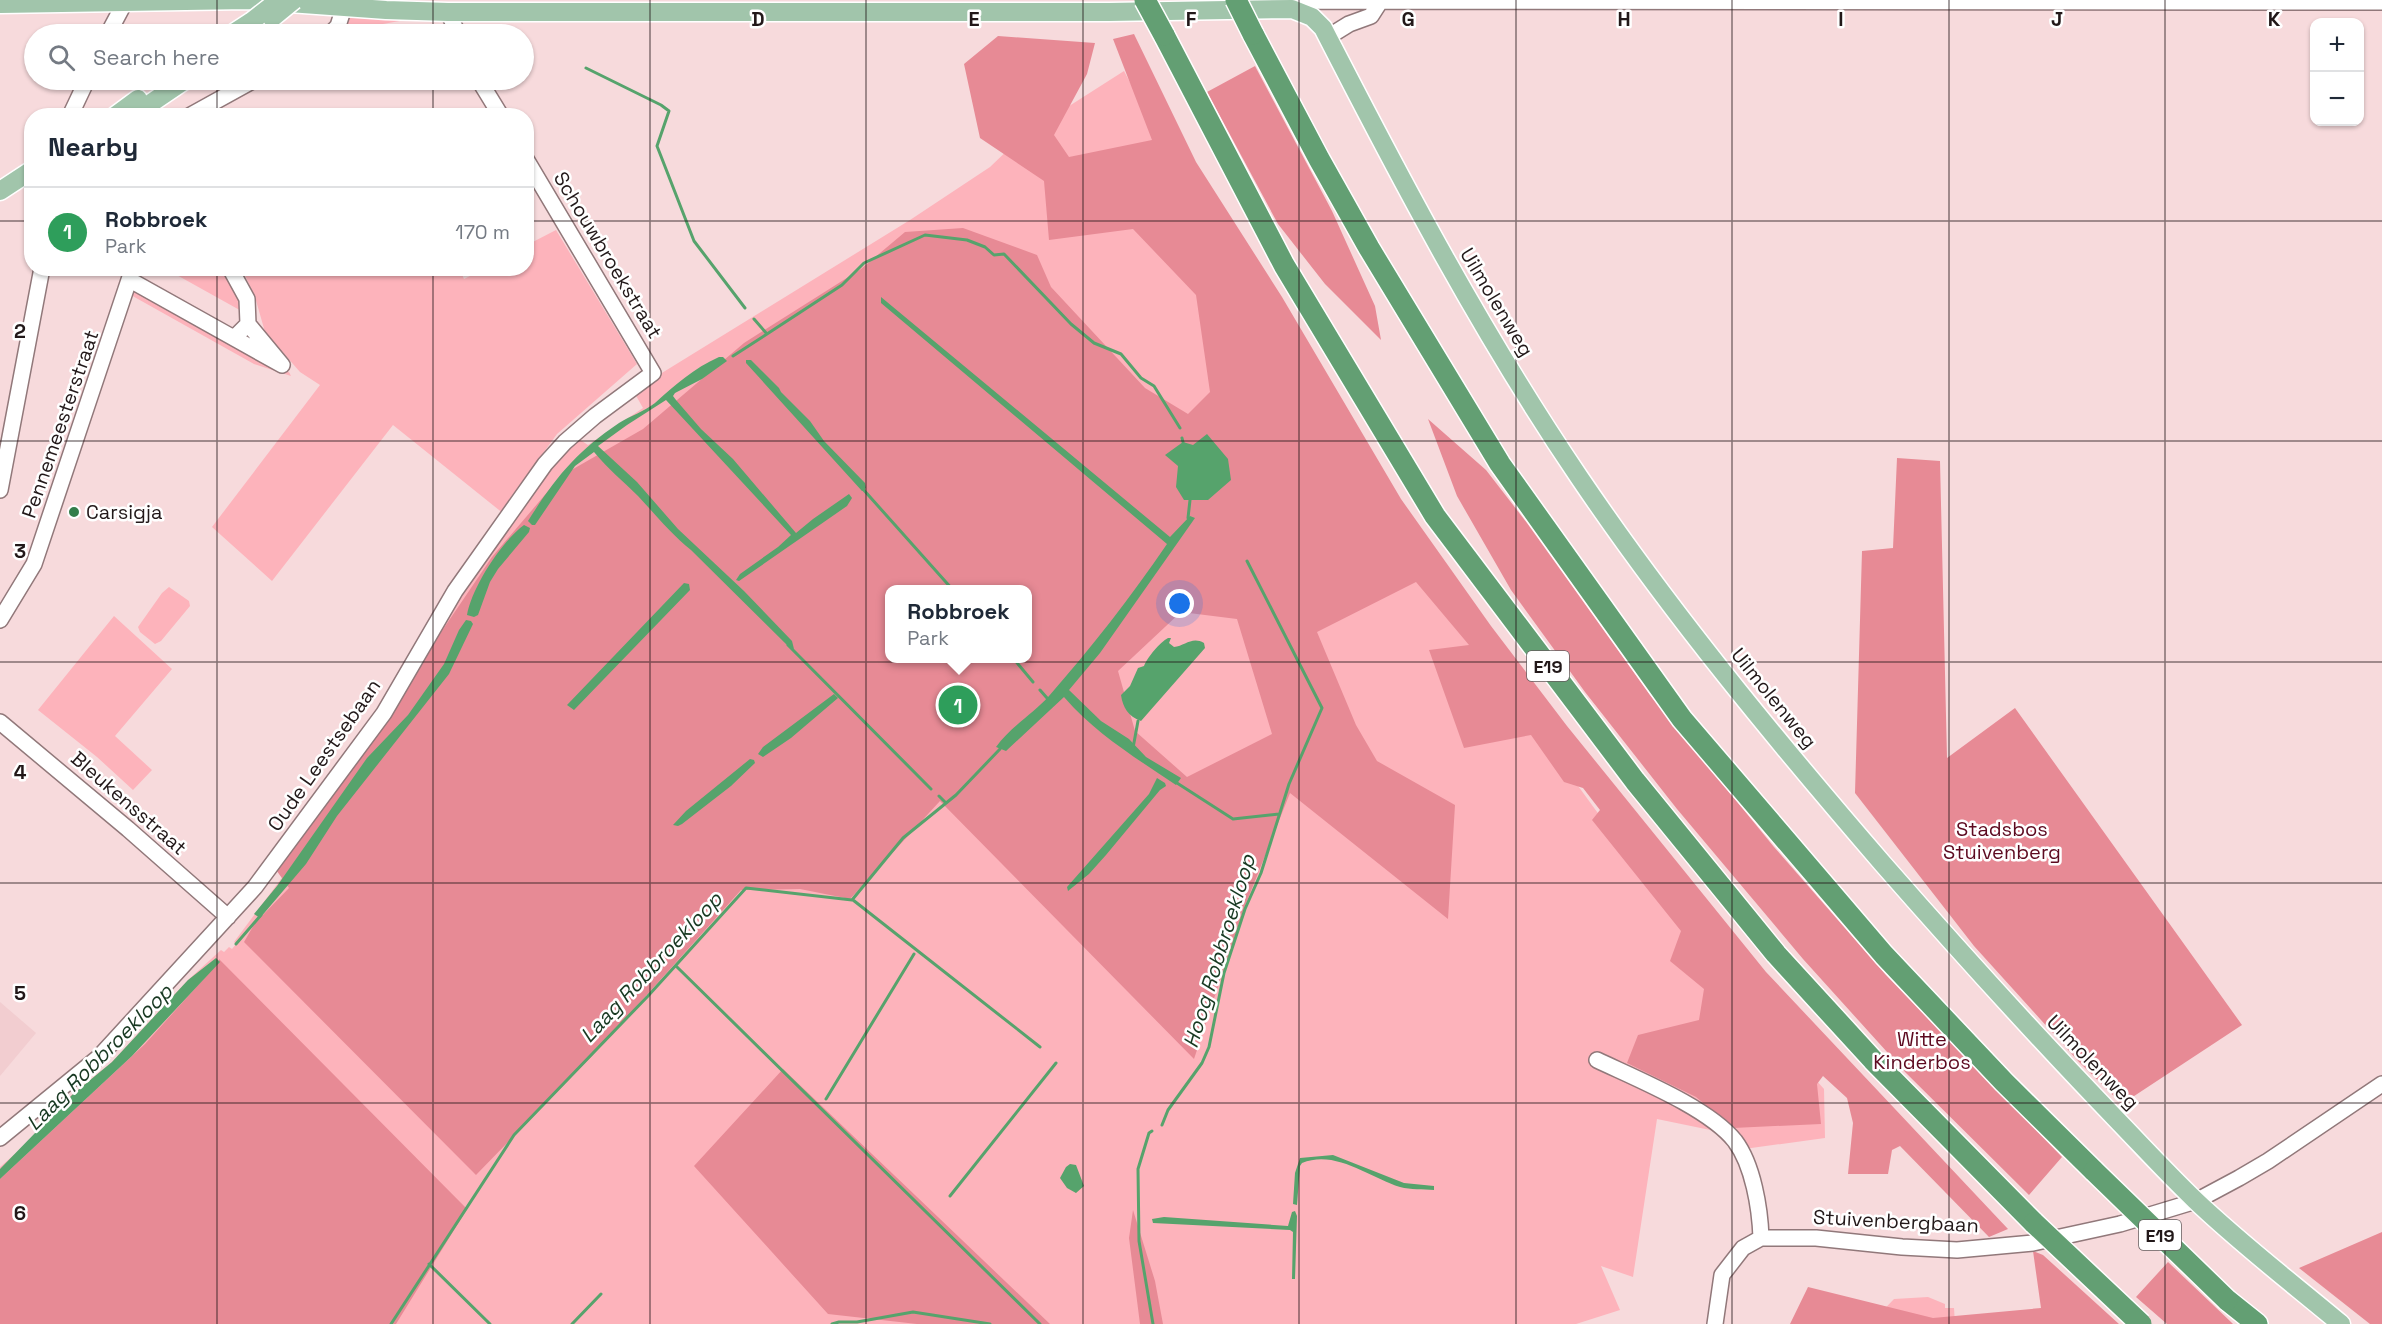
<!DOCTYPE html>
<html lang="en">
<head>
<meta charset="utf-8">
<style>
	body { margin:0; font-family:"Space Grotesk",sans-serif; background:#f2f2f3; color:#1f2937 }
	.controls { position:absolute; right:18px; top:18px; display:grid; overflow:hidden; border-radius:12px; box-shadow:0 2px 4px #0004 }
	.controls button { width:54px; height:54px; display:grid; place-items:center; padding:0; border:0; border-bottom:2px solid #e0e1e3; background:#fff; color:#1f2937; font:30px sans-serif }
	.you { position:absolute; left:1180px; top:604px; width:21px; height:21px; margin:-15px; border:4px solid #fff; border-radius:50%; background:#1a73e8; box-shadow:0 0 0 9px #1a73e833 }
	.badge { display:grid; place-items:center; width:39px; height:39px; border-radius:50%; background:#337d4a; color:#fff; font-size:20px; font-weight:700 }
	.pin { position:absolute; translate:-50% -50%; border:3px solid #fff; box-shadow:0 2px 6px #0006 }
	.popup { position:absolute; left:885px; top:585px; width:147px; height:78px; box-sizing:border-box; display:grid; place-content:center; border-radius:12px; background:#fff; filter:drop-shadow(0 2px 4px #0005); font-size:20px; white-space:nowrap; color:#747a83 }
	.popup b { font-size:22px; color:#1f2937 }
	.popup::after { content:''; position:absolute; left:50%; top:100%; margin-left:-12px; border:12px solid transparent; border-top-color:#fff }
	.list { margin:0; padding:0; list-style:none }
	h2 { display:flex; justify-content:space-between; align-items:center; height:78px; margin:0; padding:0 24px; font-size:26px }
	h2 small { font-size:20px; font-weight:400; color:#747a83 }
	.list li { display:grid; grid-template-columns:39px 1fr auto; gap:18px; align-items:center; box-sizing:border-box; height:90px; padding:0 24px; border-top:2px solid #e0e1e3 }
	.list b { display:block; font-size:22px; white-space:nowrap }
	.list p { margin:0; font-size:20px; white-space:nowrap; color:#747a83 }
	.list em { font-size:20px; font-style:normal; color:#747a83 }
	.icon { flex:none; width:33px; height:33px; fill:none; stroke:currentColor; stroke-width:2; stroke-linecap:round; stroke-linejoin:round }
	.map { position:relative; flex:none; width:2382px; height:1324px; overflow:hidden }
	.search { position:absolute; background:#fff; box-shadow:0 2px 4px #0004; left:24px; top:24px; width:510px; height:66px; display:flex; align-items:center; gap:15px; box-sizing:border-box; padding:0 21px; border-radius:33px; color:#747a83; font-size:22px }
	.panel { position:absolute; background:#fff; box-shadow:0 2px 4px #0004; left:24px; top:108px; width:510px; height:168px; border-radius:24px }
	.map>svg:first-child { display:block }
	.built { fill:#f2cdd0 }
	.green { fill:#fdb3bb; fill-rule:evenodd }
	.forest { fill:#e78a95; fill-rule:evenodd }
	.water { fill:#56a36c }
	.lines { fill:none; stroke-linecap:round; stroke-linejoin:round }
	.stream { stroke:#56a36c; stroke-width:3 }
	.minor-casing { stroke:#91787a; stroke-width:18 }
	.major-casing { stroke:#fff; stroke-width:21 }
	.highway-casing { stroke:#fff; stroke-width:24 }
	.minor { stroke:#fff; stroke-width:15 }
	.major { stroke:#a1c5ab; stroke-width:18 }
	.highway { stroke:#639f73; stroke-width:21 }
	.major-bridge-casing { stroke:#fff; stroke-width:21; stroke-linecap:butt }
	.highway-bridge-casing { stroke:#fff; stroke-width:24; stroke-linecap:butt }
	.major-bridge { stroke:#a1c5ab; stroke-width:18 }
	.highway-bridge { stroke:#639f73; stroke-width:21 }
	.grid { fill:none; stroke:#221819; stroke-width:1.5; stroke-opacity:0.55 }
	.poi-dot { fill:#337d4a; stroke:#fff; stroke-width:2 }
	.labels { text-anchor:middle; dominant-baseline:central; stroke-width:5; stroke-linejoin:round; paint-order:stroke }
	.shield { fill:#fff; stroke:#645d5e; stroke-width:1.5 }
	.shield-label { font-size:18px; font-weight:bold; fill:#221819 }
	.street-label { font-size:20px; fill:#221819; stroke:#fff }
	.poi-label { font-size:20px; fill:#221819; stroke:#fff; text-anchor:start }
	.park-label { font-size:20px; fill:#5d0a20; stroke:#fff }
	.water-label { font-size:21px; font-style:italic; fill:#173821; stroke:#fff }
	.grid-label { font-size:20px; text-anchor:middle; font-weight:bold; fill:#221819; stroke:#fff; stroke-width:5; stroke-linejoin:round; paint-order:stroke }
</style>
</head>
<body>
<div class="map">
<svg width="2382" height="1324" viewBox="0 0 2382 1324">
	<rect width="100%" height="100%" fill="#f7dadc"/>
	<path class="built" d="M0,1002L36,1033L0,1076Z"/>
	<path class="green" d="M346,14L407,18L405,20L361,28L343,34L340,29Z
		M1124,71L1155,130L1528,717L1693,944L1824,1089L1825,1138L1744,1149L1720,1132L1657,1119L1633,1277L1601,1266L1620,1310L1576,1324H0V1167L24,1146L68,1098L112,1062L188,980L221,950L224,952L229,947L232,949L236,944L234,942L304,848L470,580C507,534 535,479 579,439L588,445L643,408L634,392L644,384L910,220L990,167L1014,144L1041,124ZM889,590H1027V658H889Z
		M556,230L637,364L557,434L503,508L507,511L504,514L393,425L272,581L212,527L320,385L300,372L265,332L255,297L242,269L459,268L464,279L484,269L526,268L527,245Z
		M199,268L227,269L245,313L166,269Z
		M134,290L259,359L289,372L291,376L254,364L129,294Z
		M169,587L189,601L190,606L161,641L155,644L140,632L138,627L162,593Z
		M114,616L172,669L115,736L152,770L133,790L97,757L38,710Z
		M1928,1297L1945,1304V1308H1954L1955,1324H1870L1894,1299Z"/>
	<path class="forest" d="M1134,34L1196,162L1282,297L1401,499L1491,626L1567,726L1766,972L2008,1229L1989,1237L1900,1146L1892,1150L1888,1174H1848L1853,1123L1847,1098L1823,1076L1817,1084L1821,1124L1733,1128L1696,1097L1627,1063L1638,1035L1699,1020L1704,989L1670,961L1681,931L1592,820L1600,810L1583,788L1564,782L1531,735L1464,748L1429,650L1469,645L1416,582L1317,632L1356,725L1377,761L1455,805L1448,919L1290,793L1243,911L1194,1059L940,801L850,899L800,889L741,890L591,1057L476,1175L244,942L255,923L289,888L274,867L368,740L492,557L561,476L643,429L744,343L861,269L905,232L963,228L1037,255L1051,287L1145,388L1188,414L1210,392L1196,295L1133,229L1049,240L1044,181L980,138L964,64L998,36L1095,43L1087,74L1054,135L1069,157L1152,140L1113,39ZM889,590H1027V658H889ZM1181,612L1237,619L1272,734L1187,777L1135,731L1118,671Z
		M1255,66L1332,211L1375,306L1381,340L1325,284L1278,224L1207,92Z
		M1428,419L1486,470L1527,523L1650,695L1774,847L1886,975L2062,1157L2029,1195L1906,1073L1803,959L1677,809L1585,692L1511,590L1457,496Z
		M1897,458L1940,461L1947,758L2015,708L2242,1025L2122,1104L2079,1062L1974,946L1855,793L1862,551L1893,548Z
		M219,959L467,1209L396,1324H0V1179L145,1044L219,962Z
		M783,1069L1050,1324H1051H917L828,1314L694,1166Z
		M1133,1210L1155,1281L1163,1324H1140L1129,1238Z
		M2382,1232V1324H2370L2299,1268Z
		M2033,1251L2043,1255L2119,1324H1790L1808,1287L1933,1318L2041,1308Z
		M2168,1262L2231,1322L2233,1324H2167L2136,1297Z"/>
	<path class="water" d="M881,297L1170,537L1190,516L1195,518L1100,653L1069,690L1101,721L1129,739L1146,757L1181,778L1176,785C1136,758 1096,734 1064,697L1006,751L996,747C1010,727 1033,714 1049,696C1091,648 1131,597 1167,544L881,303Z
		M719,357H723L727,361L702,379L675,393L673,396L676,400L701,429L733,459L796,533L813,519L849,494L852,498L847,506L739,581L736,580L740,574L778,547L791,535L666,400L627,425L598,446L637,482L678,529L744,591L792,641L794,649L788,646L691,550C671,534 655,514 638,496C623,481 607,468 594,452L575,466L535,525H532L528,521C555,478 576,452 619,423C630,416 645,411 655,403C675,385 694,368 719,357Z
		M746,360H751L779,388L781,392L810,421L824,441L865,483L866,488L862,491L746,363Z
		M1207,434L1228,459L1231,480L1208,500H1184L1176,487L1178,466L1165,455L1183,442L1193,445Z
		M524,525L530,528L529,532L498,569L490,582L478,615L474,617L467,615C472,587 501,542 524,525Z
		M684,583L689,584L690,590L574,710L567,705Z
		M466,620L471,621L473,624L449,674L337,816L306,864L260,918L254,914L277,886L367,758L408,715L444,664L459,630Z
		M1168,638H1171L1169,643L1174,647C1185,646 1192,636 1204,643L1205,648L1141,721C1128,716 1123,708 1121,695L1130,686L1138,668L1144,666C1147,658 1160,642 1168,638Z
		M834,694L838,698L791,738L763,757L758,754L763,747Z
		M750,759L754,760L755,763L731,786L682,824L678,826L673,825L686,811Z
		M1157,778L1165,783L1166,786L1160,790L1106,855L1089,874L1068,891L1067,887L1149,794Z
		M216,958L220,962L132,1056L0,1179V1169L72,1095L112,1062L188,980Z
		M1333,1155L1404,1183L1434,1186V1190C1423,1189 1411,1190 1400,1187C1369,1177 1335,1149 1302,1163L1300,1166L1297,1205L1293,1204L1295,1173L1300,1158Z
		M1070,1164L1076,1165L1084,1186L1076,1193L1067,1188L1060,1178L1066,1167Z
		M1295,1211L1297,1216L1295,1279H1292L1293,1232L1290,1230L1153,1223L1152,1219L1164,1217L1288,1226L1292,1212Z"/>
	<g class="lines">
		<path class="stream" d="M586,68L661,105L669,111L657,146L694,241L745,308
			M754,319L767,334L842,285L864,263L925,235L967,240L985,247L994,255L1004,254L1071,324L1094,343L1121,354L1141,378L1154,386L1180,428
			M733,356L767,334
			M1182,438L1183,442
			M862,488L953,590
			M1188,518L1190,500
			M788,645L931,789
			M1013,658L1033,682
			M1040,690L1047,698
			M1133,748L1138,721
			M1177,783L1233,819L1279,814
			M939,796L946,803
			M853,900L1040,1047
			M236,944L261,915
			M676,966L1040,1324
			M826,1099L914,954
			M1162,1125L1168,1110L1202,1063L1209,1047L1224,973L1245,909L1261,873L1289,784L1322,708L1247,561
			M1152,1131L1149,1133L1138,1169L1139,1241L1153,1324
			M950,1196L1056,1063
			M429,1264L490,1324
			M391,1324L514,1135L648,996L746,888L852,900L903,838L956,795L1000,749
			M572,1324L601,1294
			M832,1324L839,1322H857L913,1312L990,1324"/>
		<g class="minor-casing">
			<path id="minor" d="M1292,9L1300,1L2382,2
				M448,12L458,34
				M108,34L125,2
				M330,34L338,26L344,7
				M1328,37L1349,24L1371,16L1380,2
				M479,80L501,116
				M70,116L87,80
				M189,116L254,80
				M230,268L247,299L248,324
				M130,280L282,365L248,324L234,338
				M0,490L42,268
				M0,620L34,564L133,268
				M0,722L128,829L228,917
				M1597,1060C1637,1079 1709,1108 1735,1141C1753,1165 1760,1208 1761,1238
				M0,1138L99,1057L255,887L384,713L455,591L545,464L565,442L595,416L653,373L526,159
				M1715,1324L1722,1275L1743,1248L1761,1238H1816L1902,1247L1957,1250L2033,1243L2120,1224L2196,1201L2239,1178L2268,1161L2382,1084"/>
		</g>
		<g class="major-casing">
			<path id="major" d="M0,4L247,0L386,10L448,12H1109L1292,9L1312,17L1323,28C1402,182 1482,334 1579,477C1671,613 1776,740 1883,864C1960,952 2038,1038 2119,1122C2144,1148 2169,1175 2195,1200C2241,1244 2292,1283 2341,1324
				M232,34L252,21
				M115,116L138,99
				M132,116L185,80
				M0,191L32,170"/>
		</g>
		<g class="highway-casing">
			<path id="highway" d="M1253,34L1319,159L1369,248L1500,464L1682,719L1884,955L2004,1082L2094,1171
				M1164,35L1284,265L1435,516L1635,781L1776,954L1873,1060L2034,1223
				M2227,1300L2257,1324"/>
		</g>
		<use href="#minor" class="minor"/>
		<use href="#major" class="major"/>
		<use href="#highway" class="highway"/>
		<g class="major-bridge-casing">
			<path id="major-bridge" d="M272,18L294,0
				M252,21L279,0"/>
		</g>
		<g class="highway-bridge-casing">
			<path id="highway-bridge" d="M1145,0L1164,35
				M1236,0L1253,34
				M2094,1171L2227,1300
				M2034,1223L2141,1324"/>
		</g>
		<use href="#major-bridge" class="major-bridge"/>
		<use href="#highway-bridge" class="highway-bridge"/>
	</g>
	<path class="grid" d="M217,0V34M433,0V34M650,0V1324M866,0V1324M1083,0V1324M1299,0V1324M1516,0V1324M1732,0V1324M1949,0V1324M2165,0V1324M217,80V116M433,80V116M0,221H32M526,221H2382M217,268V1324M433,268V1324M0,441H2382M0,662H2382M0,883H2382M0,1103H2382"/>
	<circle class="poi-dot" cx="74" cy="512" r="6"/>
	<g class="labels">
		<g class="shield">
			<rect x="1527" y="651" width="42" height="30" rx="4.5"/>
			<rect x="2139" y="1220" width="42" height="30" rx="4.5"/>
		</g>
		<g class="shield-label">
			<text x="1548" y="666">E19</text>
			<text x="2160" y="1235">E19</text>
		</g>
		<g class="street-label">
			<text transform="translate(608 255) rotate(59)">Schouwbroekstraat</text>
			<text transform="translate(1497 302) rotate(59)">Uilmolenweg</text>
			<text transform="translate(60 424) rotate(-71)">Pennemeesterstraat</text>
			<text transform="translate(1774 698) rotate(51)">Uilmolenweg</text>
			<text transform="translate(324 755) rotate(-55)">Oude Leestsebaan</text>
			<text transform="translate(129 803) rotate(41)">Bleukensstraat</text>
			<text transform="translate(2093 1062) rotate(46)">Uilmolenweg</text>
			<text transform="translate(1896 1221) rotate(3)">Stuivenbergbaan</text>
		</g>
		<g class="poi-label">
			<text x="86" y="512">Carsigja</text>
		</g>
		<g class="park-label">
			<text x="2002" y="829">Stadsbos<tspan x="2002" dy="23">Stuivenberg</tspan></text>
			<text x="1922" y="1039">Witte<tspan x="1922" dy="23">Kinderbos</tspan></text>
		</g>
		<g class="water-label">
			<text transform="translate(1219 951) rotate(-73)">Hoog Robbroekloop</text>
			<text transform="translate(651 967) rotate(-47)">Laag Robbroekloop</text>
			<text transform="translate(99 1057) rotate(-45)">Laag Robbroekloop</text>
		</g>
	</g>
	<g class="grid-label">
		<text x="758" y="26">D</text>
		<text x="974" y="26">E</text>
		<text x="1191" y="26">F</text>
		<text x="1408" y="26">G</text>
		<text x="1624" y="26">H</text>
		<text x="1841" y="26">I</text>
		<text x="2057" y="26">J</text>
		<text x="2274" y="26">K</text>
		<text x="20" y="338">2</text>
		<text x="20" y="558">3</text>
		<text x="20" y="779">4</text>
		<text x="20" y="1000">5</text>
		<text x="20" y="1220">6</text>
	</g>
</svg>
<div class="controls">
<button>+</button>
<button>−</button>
</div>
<div class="you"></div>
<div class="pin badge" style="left:958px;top:705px;background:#2e9e5b">1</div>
<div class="popup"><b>Robbroek</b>Park</div>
<div class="search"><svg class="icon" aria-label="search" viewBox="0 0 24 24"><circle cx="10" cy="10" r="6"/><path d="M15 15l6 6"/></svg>Search here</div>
<section class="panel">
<h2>Nearby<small></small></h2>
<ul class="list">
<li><span class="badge" style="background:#2e9e5b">1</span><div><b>Robbroek</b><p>Park</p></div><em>170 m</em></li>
</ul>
</section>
</div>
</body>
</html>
